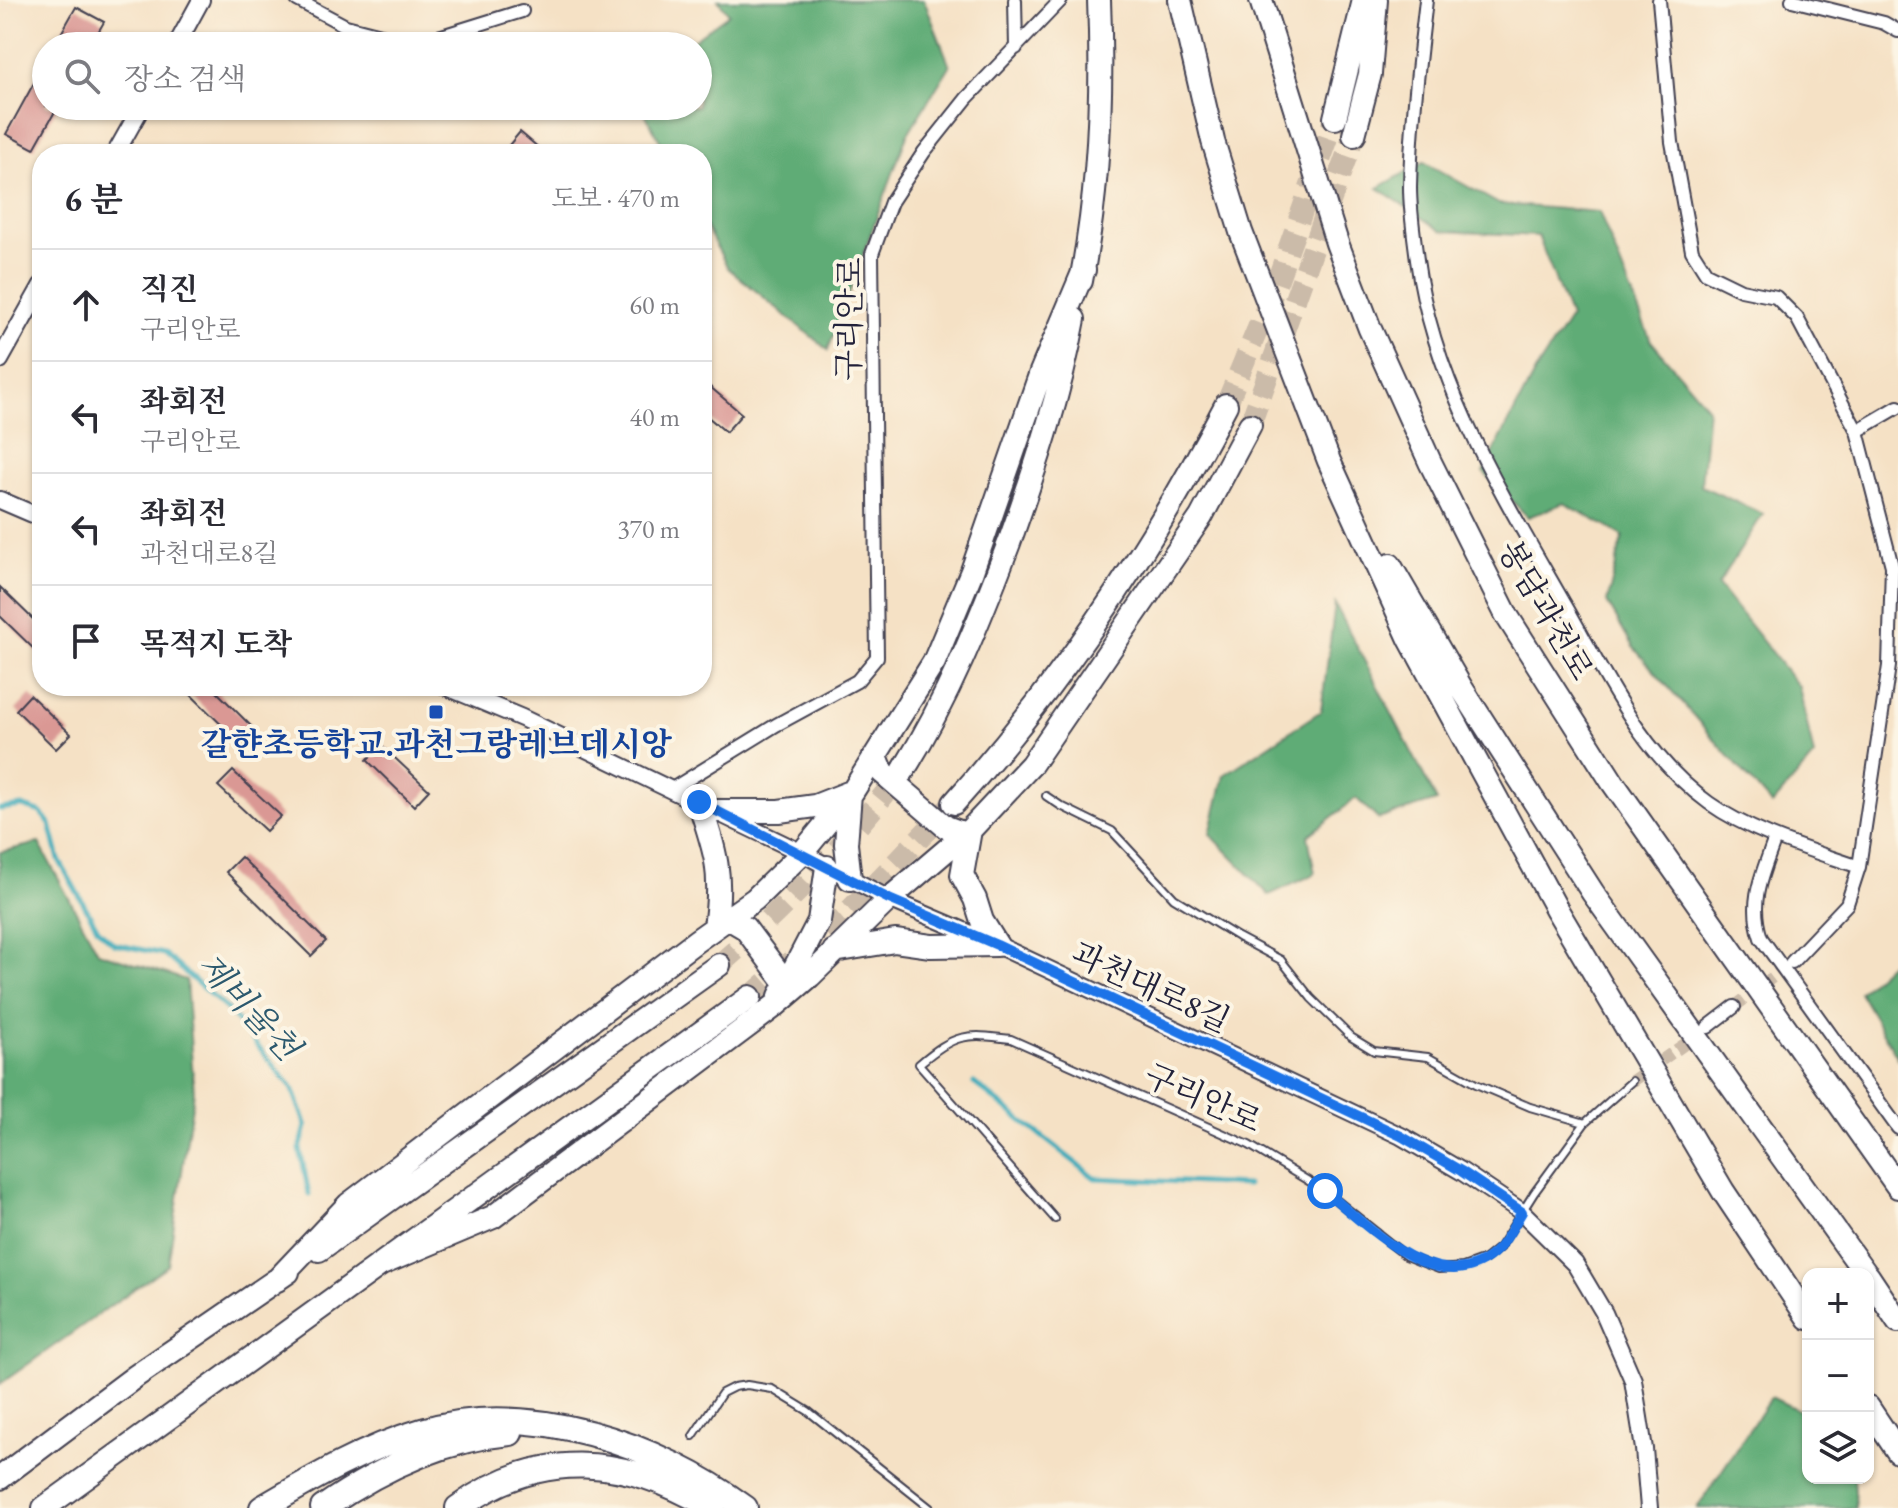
<!DOCTYPE html>
<html lang="ko">
<head>
<meta charset="utf-8">
<style>
	body { margin:0; font-family:"EB Garamond","Noto Serif KR",serif; background:#f2f2f3; color:#2b2b33 }
	.controls { position:absolute; right:24px; bottom:24px; display:grid; overflow:hidden; border-radius:16px; box-shadow:0 2px 6px #0004 }
	.controls button { width:72px; height:72px; display:grid; place-items:center; padding:0; border:0; border-bottom:2px solid #e1e1e2; background:#fff; color:#2b2b33; font:40px sans-serif }
	.stop { position:absolute; width:24px; height:24px; margin:-18px; border:6px solid #1a73e8; border-radius:50%; background:#fff }
	.stop.end { background:#1a73e8; border-color:#fff; box-shadow:0 2px 8px #0008 }
	.list { margin:0; padding:0; list-style:none }
	h2 { display:flex; justify-content:space-between; align-items:center; height:104px; margin:0; padding:0 32px; font-size:34px }
	h2 small { font-size:26px; font-weight:400; color:#7c7c81 }
	.list li { display:grid; grid-template-columns:52px 1fr auto; gap:24px; align-items:center; box-sizing:border-box; height:112px; padding:0 32px; border-top:2px solid #e1e1e2 }
	.list b { display:block; font-size:30px; white-space:nowrap }
	.list p { margin:0; font-size:26px; white-space:nowrap; color:#7c7c81 }
	.list em { font-size:26px; font-style:normal; color:#7c7c81 }
	.icon { flex:none; width:44px; height:44px; fill:none; stroke:currentColor; stroke-width:2; stroke-linecap:round; stroke-linejoin:round }
	.map { position:relative; flex:none; width:1898px; height:1508px; overflow:hidden }
	.search { position:absolute; background:#fff; box-shadow:0 2px 6px #0004; left:32px; top:32px; width:680px; height:88px; display:flex; align-items:center; gap:20px; box-sizing:border-box; padding:0 28px; border-radius:44px; color:#7c7c81; font-size:30px }
	.panel { position:absolute; background:#fff; box-shadow:0 2px 6px #0004; left:32px; top:144px; width:680px; height:552px; border-radius:32px }
	.map>svg:first-child { display:block }
	.forest { fill:#5fac76; stroke:#406758; stroke-width:2 }
	.lines { fill:none; stroke-linecap:round; stroke-linejoin:round }
	.stream { stroke:#3cabba; stroke-width:5 }
	.building { fill:#da9894 }
	.minor-tunnel { stroke:#cbbba9; stroke-width:12; stroke-dasharray:12 6; stroke-linecap:butt }
	.trunk-tunnel { stroke:#cbbba9; stroke-width:22; stroke-dasharray:22 11; stroke-linecap:butt }
	.service-casing { stroke:#423f50; stroke-width:10 }
	.minor-casing { stroke:#423f50; stroke-width:16 }
	.tertiary-casing { stroke:#423f50; stroke-width:20 }
	.trunk-casing { stroke:#423f50; stroke-width:26 }
	.motorway-casing { stroke:#423f50; stroke-width:28 }
	.service { stroke:#fff; stroke-width:6 }
	.minor { stroke:#fff; stroke-width:12 }
	.tertiary { stroke:#fff; stroke-width:16 }
	.trunk { stroke:#fff; stroke-width:22 }
	.motorway { stroke:#fff; stroke-width:24 }
	.route { stroke:#1a73e8; stroke-width:10 }
	.transit-dot { fill:#1a4fb4; stroke:#fcf5e5; stroke-width:3 }
	.labels { text-anchor:middle; dominant-baseline:central; stroke-width:8; stroke-linejoin:round; paint-order:stroke }
	.street-label { font-size:32px; fill:#22223b; stroke:#fcf5e5 }
	.transit-label { font-size:32px; font-weight:bold; fill:#164399; stroke:#fcf5e5 }
	.water-label { font-size:34px; font-style:italic; fill:#2c596e; stroke:#fcf5e5 }
</style>
</head>
<body>
<div class="map">
<svg width="1898" height="1508" viewBox="0 0 1898 1508">
	<rect width="100%" height="100%" fill="#fcf5e5"/>
	<filter id="ink" filterUnits="userSpaceOnUse"><feTurbulence type="fractalNoise" baseFrequency=".0125" numOctaves="2"/><feDisplacementMap in="SourceGraphic" scale="16" xChannelSelector="R" yChannelSelector="G"/><feConvolveMatrix kernelMatrix="1 2 1 2 8 2 1 2 1" color-interpolation-filters="sRGB"/></filter>
	<filter id="wash" filterUnits="userSpaceOnUse"><feTurbulence type="fractalNoise" baseFrequency=".006" numOctaves="4" result="noise"/><feDisplacementMap in="SourceGraphic" scale="32" xChannelSelector="R" yChannelSelector="G"/><feGaussianBlur stdDeviation="1.8" result="paint"/><feColorMatrix in="noise" values="0 0 0 0 0 0 0 0 0 0 0 0 0 0 0 0 0 1.4 0 .05"/><feComposite in="paint" operator="in"/></filter>
	<g filter="url(#wash)">
		<rect width="100%" height="100%" fill="#f5e1c5"/>
		<path class="forest" d="M718,0H924L950,66L907,135L828,350L728,268L702,220V154H667L641,106H698V46H685L729,14Z
			M1424,162L1499,204L1599,212L1651,341L1708,408L1701,486L1763,514L1718,585L1799,687L1814,756L1772,805L1633,647L1607,602L1623,536L1564,503L1528,517L1483,472L1535,372L1570,318L1538,236L1441,231L1378,188Z
			M1335,604L1437,801L1378,819L1356,798L1308,836L1315,874L1269,895L1210,834L1224,775L1321,711Z
			M39,843L98,952L186,980L194,1092L168,1265L0,1384V852Z
			M1898,952V1058L1859,992L1897,957Z
			M1771,1397L1808,1415V1478H1854L1856,1508H1697Z"/>
		<g class="lines">
			<path class="stream" d="M0,809L22,806L40,812L50,824L59,860L98,929L114,944L164,954L228,1010L292,1088L306,1126L300,1149L309,1194
				M974,1083L1095,1178L1247,1185"/>
		</g>
		<g id="blocks">
			<path class="building" d="M76,7L104,22L90,46H54Z
				M46,61V106H58L34,149L6,134Z
				M520,132L546,154H508L504,151Z
				M702,380L742,414L726,432L702,412Z
				M0,587L42,628V657L0,616Z
				M182,686H211L253,728L239,742Z
				M30,695L71,734L56,749L16,710Z
				M381,745L429,790L414,806L367,760Z
				M233,771L281,816L266,831L218,786Z
				M241,857L326,941L311,956L226,872Z"/>
		</g>
	</g>
	<g filter="url(#ink)">
		<use href="#blocks" fill-opacity="0" stroke="#423f50" stroke-width="2"/>
		<g class="lines">
			<path class="minor-tunnel" d="M1734,1007L1790,964
				M1632,1081L1699,1034"/>
			<path class="trunk-tunnel" d="M1226,405L1274,290L1335,118
				M1250,425L1354,135
				M719,965C787,906 848,842 903,771
				M750,997L851,909L949,808"/>
			<g class="service-casing">
				<path id="service" d="M1046,796L1061,806L1112,831L1174,898L1238,937L1281,960L1311,998L1351,1037L1374,1051L1428,1057L1476,1084L1530,1107L1585,1123L1632,1081
					M1055,1219L919,1064C955,1034 964,1033 1011,1039L1249,1145L1325,1191L1406,1256L1439,1269L1463,1267L1485,1259L1500,1247L1534,1193L1585,1123
					M693,1436L722,1393L734,1387L747,1385L772,1389L808,1411L930,1508"/>
			</g>
			<g class="minor-casing">
				<path id="minor" d="M297,0L346,26L416,44L522,11
					M1015,0L1016,48
					M1426,0C1419,62 1411,125 1410,187C1410,211 1414,236 1417,260C1434,387 1505,499 1567,608C1607,678 1642,755 1709,803C1751,833 1810,850 1859,867
					M1659,0L1672,142L1692,251L1706,273L1741,290L1776,297L1797,318L1857,431L1892,566L1889,666L1859,867L1847,904L1792,962
					M1792,0L1884,23L1898,31
					M1857,431L1898,407
					M672,789L776,725L857,681L877,657L872,254L891,202L924,152L967,98L1061,0
					M1775,838C1763,873 1748,900 1761,938L1898,1128
					M1708,1027L1734,1007"/>
			</g>
			<g class="tertiary-casing">
				<path id="tertiary" d="M176,46L201,0
					M115,154L142,106
					M0,360L42,285
					M0,500L42,518
					M445,686L522,718L802,853L889,899L997,945L1401,1136L1461,1171L1522,1212L1575,1264L1604,1313L1633,1380L1644,1449L1649,1508"/>
			</g>
			<g class="trunk-casing">
				<path id="trunk" d="M1180,0L1213,141L1241,232L1329,461L1410,639L1557,910L1723,1191L1808,1318
					M1261,0L1337,243L1370,329L1430,462L1507,616L1613,783L1898,1187
					M1335,118L1364,0
					M1354,135L1370,74L1376,0
					M1081,281C1099,188 1103,95 1099,0
					M1390,565L1462,689L1593,893L1866,1274
					M876,756L883,773L946,827L965,834
					M903,771C948,699 979,622 1009,543C1035,470 1060,395 1074,319
					M699,802C716,853 723,873 715,927
					M954,803C1061,684 1152,547 1226,405
					M717,811H779L815,806L848,793
					M970,830L962,875L975,899L982,921L997,945
					M850,879L846,844L850,794
					M728,918L745,928L787,984
					M834,951L895,941L931,946L997,945
					M780,996L819,921L827,867
					M319,1250L719,965
					M379,1265L493,1217L776,1005L810,976L889,899L970,830L1031,765L1201,517L1250,425
					M1868,1276L1898,1321
					M277,1280L349,1204L696,941L755,899L802,853L853,791L934,662L972,571L1041,372L1084,270
					M1868,1407L1898,1452
					M0,1478L136,1376L288,1272
					M44,1508L750,997"/>
			</g>
			<g class="motorway-casing">
				<path id="motorway" d="M262,1508C313,1478 364,1448 422,1431C528,1399 659,1444 745,1508
					M323,1508C378,1470 442,1439 510,1433
					M458,1508C542,1446 628,1457 713,1508"/>
			</g>
			<use href="#service" class="service"/>
			<use href="#minor" class="minor"/>
			<use href="#tertiary" class="tertiary"/>
			<use href="#trunk" class="trunk"/>
			<use href="#motorway" class="motorway"/>
		</g>
	</g>
	<g class="lines" filter="url(#ink)">
		<path class="route" d="M699,802L889,899L997,945L1401,1136L1461,1171L1522,1212C1515,1223 1508,1238 1499,1248C1444,1307 1368,1226 1325,1191"/>
	</g>
	<rect class="transit-dot" x="428" y="704" width="16" height="16" rx="4"/>
	<g class="labels">
		<g class="street-label">
			<text transform="translate(849 319) rotate(-89)">구리안로</text>
			<text transform="translate(1546 610) rotate(60)">봉담과천로</text>
			<text transform="translate(1151 987) rotate(25)">과천대로8길</text>
			<text transform="translate(1203 1098) rotate(24)">구리안로</text>
		</g>
		<g class="transit-label">
			<text x="436" y="744">갈햔초등학교.과천그랑레브데시앙</text>
		</g>
		<g class="water-label">
			<text transform="translate(249 1006) rotate(47)">제비울천</text>
		</g>
	</g>
</svg>
<div class="controls">
<button>+</button>
<button>−</button>
<button><svg class="icon" aria-label="layers" viewBox="0 0 24 24"><path d="M12 4l9 5-9 5-9-5zM3 14l9 5 9-5"/></svg></button>
</div>
<div class="stop" style="left:1325px;top:1191px"></div>
<div class="stop end" style="left:699px;top:802px"></div>
<div class="search"><svg class="icon" aria-label="search" viewBox="0 0 24 24"><circle cx="10" cy="10" r="6"/><path d="M15 15l6 6"/></svg>장소 검색</div>
<section class="panel">
<h2>6 분<small>도보 · 470 m</small></h2>
<ul class="list">
<li><svg class="icon" aria-label="ahead" viewBox="0 0 24 24"><path d="M12 20V5M6 11l6-6 6 6"/></svg><div><b>직진</b><p>구리안로</p></div><em>60 m</em></li>
<li><svg class="icon" aria-label="left" viewBox="0 0 24 24"><path d="M17 20v-9H6M10 6l-5 5 5 5"/></svg><div><b>좌회전</b><p>구리안로</p></div><em>40 m</em></li>
<li><svg class="icon" aria-label="left" viewBox="0 0 24 24"><path d="M17 20v-9H6M10 6l-5 5 5 5"/></svg><div><b>좌회전</b><p>과천대로8길</p></div><em>370 m</em></li>
<li><svg class="icon" aria-label="arrive" viewBox="0 0 24 24"><path d="M6 21V4h12l-3 4 3 4H6"/></svg><div><b>목적지 도착</b></div></li>
</ul>
</section>
</div>
</body>
</html>
